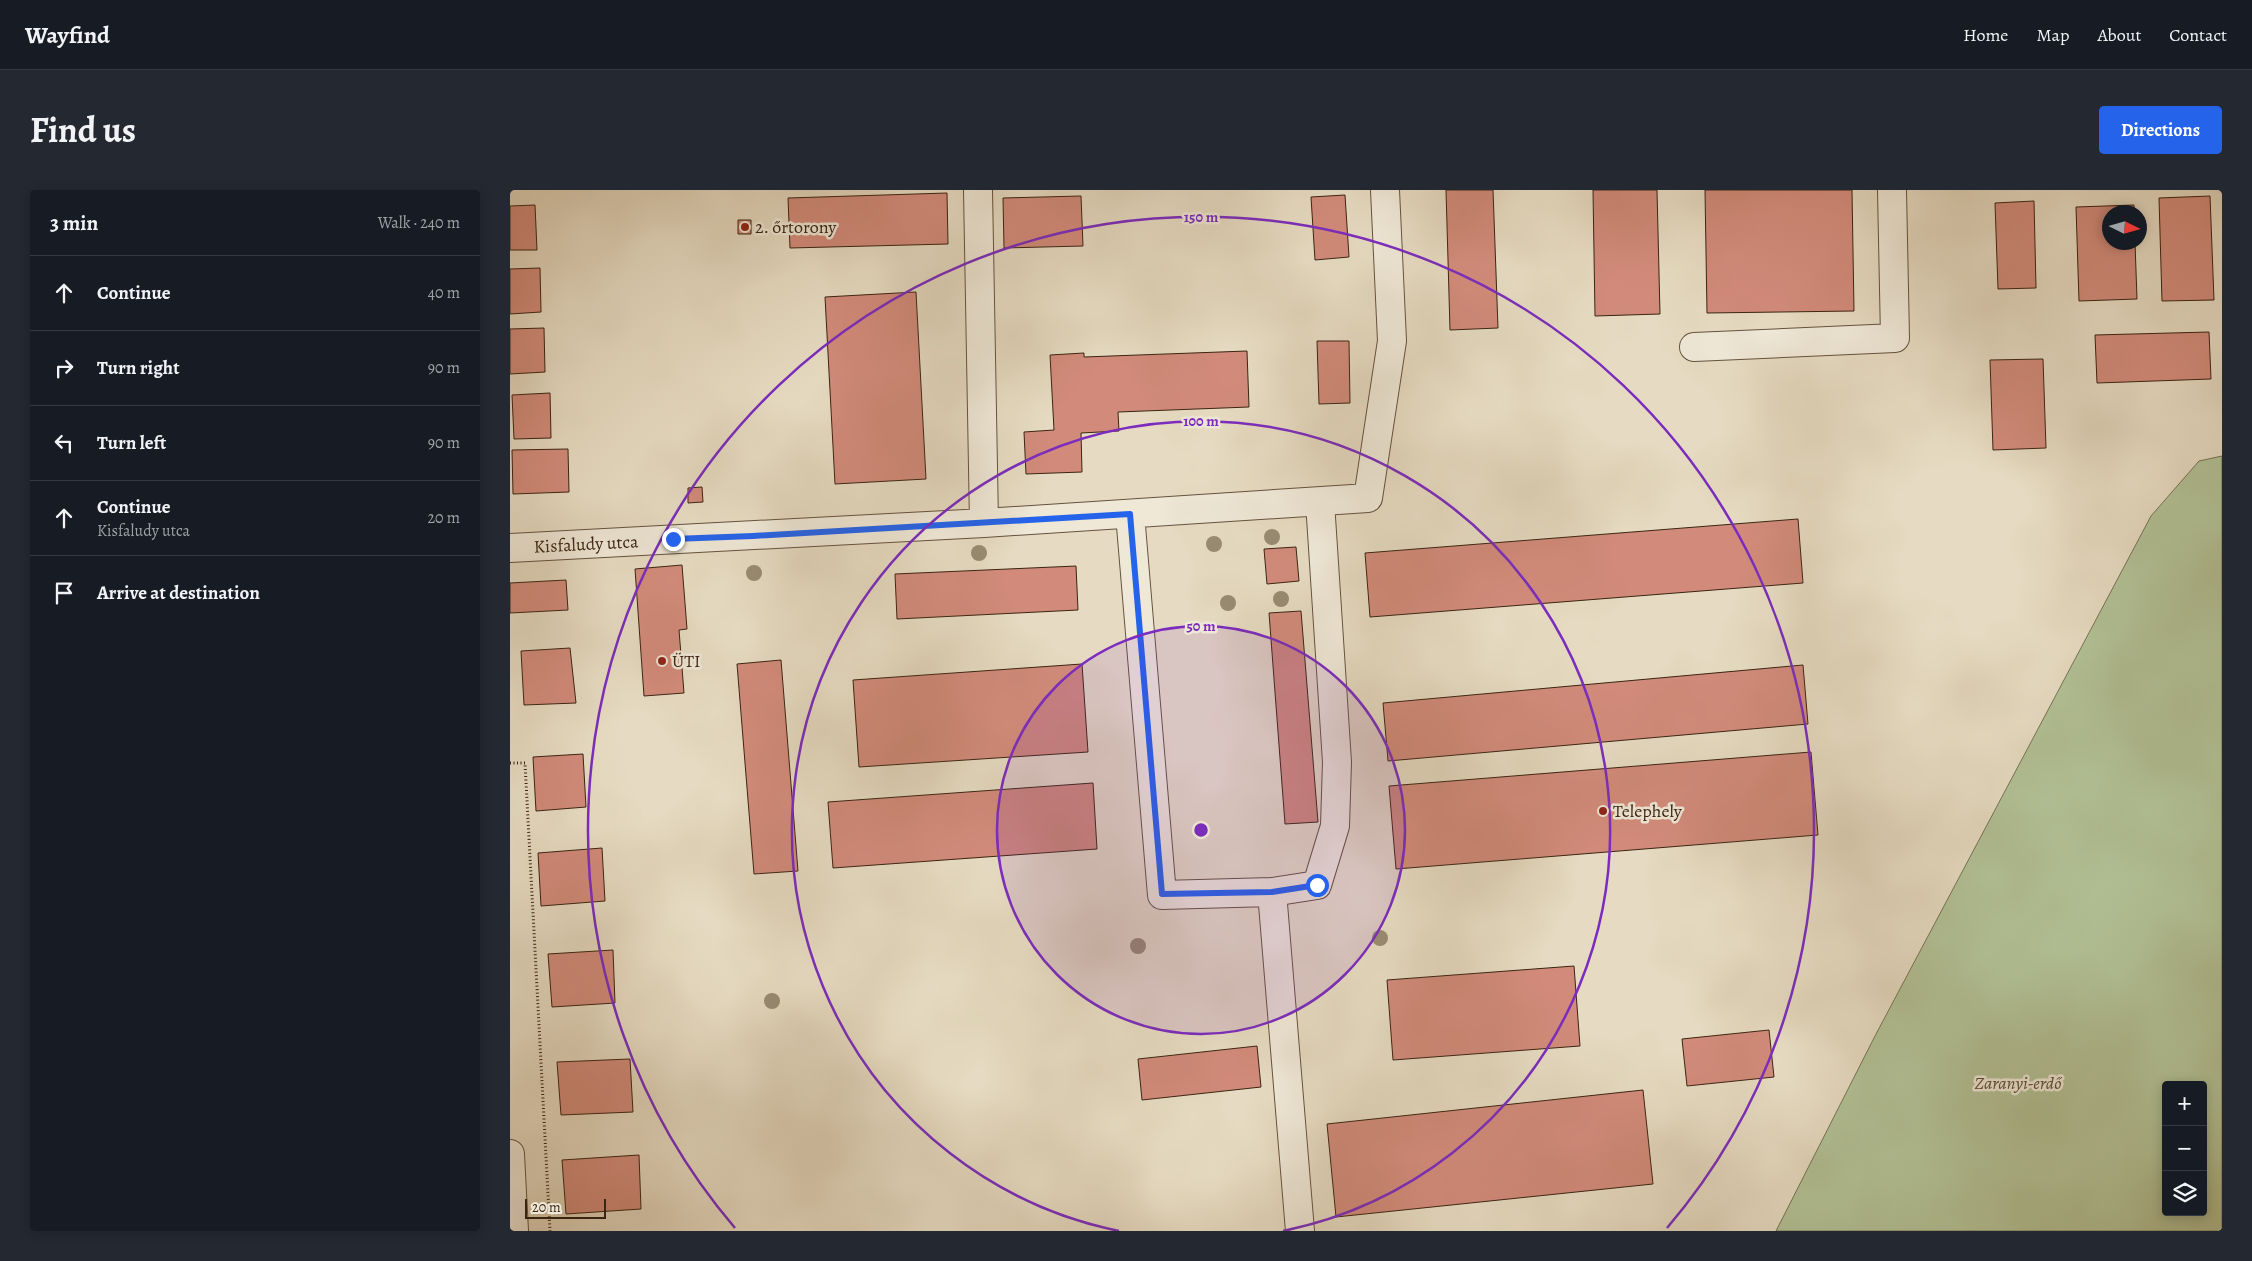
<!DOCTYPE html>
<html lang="en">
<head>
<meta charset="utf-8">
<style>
	body { margin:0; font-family:Alegreya,serif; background:#242831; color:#f1f3f6 }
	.controls { position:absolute; right:15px; bottom:15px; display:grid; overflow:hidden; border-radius:5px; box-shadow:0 2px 12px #0003 }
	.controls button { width:45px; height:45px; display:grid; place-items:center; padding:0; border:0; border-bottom:1px solid #363941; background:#171b24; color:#f1f3f6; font:25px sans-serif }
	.compass { position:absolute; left:1592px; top:15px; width:45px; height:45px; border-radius:50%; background:#171b24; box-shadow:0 2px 12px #0003; rotate:95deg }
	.scale { position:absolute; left:15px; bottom:12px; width:81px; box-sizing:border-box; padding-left:5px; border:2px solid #3a2412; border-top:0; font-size:14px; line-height:18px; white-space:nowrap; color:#3a2412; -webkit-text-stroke:4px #efe8d7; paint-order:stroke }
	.stop { position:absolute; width:15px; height:15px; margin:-11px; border:4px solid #2563eb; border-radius:50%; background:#fff }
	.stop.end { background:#2563eb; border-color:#fff; box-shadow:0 1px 5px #0008 }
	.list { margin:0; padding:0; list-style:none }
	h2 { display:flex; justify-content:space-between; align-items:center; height:65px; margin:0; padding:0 20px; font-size:21px }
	h2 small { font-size:16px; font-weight:400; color:#9ea1a6 }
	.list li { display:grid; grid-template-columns:32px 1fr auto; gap:15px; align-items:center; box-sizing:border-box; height:75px; padding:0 20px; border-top:1px solid #363941 }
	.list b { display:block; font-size:19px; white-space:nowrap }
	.list p { margin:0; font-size:16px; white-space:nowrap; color:#9ea1a6 }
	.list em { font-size:16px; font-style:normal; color:#9ea1a6 }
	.icon { flex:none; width:28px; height:28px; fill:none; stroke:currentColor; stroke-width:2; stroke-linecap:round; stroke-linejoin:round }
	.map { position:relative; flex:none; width:1712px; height:1041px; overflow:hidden; border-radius:5px }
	header { display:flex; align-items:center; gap:30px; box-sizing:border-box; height:70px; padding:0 25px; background:#171b24; border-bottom:1px solid #363941 }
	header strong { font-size:24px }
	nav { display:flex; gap:28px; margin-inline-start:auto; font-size:18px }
	.intro { display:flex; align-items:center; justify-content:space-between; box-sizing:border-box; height:120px; padding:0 30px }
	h1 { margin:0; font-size:35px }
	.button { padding:12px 22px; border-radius:5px; background:#2563eb; color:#fff; font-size:18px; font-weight:700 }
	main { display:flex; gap:30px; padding:0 30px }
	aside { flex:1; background:#171b24; border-radius:5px; box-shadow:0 2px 12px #0003 }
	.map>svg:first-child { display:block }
	.green { fill:#b2c196; stroke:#767254; fill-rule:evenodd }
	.building { fill:#d28b7b; stroke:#3a2412 }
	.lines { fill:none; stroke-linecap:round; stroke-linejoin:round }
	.minor-casing { stroke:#65523e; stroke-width:30 }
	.path { stroke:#3a2412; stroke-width:3; stroke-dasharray:1 2.5; stroke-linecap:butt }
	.minor { stroke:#efe8d7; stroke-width:28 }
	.tree { fill:#988c73 }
	.route { stroke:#2563eb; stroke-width:6 }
	.ring { fill:none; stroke:#7b2cbf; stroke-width:2.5 }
	.poi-dot { fill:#8f2418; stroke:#efe8d7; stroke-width:2 }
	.labels { text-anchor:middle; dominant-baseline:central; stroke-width:5; stroke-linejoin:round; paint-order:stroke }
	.poi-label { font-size:18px; fill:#3a2412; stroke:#efe8d7; text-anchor:start }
	.street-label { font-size:18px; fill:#3a2412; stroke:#efe8d7 }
	.park-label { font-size:18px; font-style:italic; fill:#584b33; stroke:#efe8d7 }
	.centre { fill:#7b2cbf; stroke:#efe8d7; stroke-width:2.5 }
	.ring-label { font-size:15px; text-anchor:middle; font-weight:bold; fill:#7b2cbf; stroke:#efe8d7; stroke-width:5; stroke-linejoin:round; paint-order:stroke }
</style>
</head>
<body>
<header>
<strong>Wayfind</strong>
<nav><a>Home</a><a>Map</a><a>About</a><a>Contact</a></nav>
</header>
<div class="intro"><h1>Find us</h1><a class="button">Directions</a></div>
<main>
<aside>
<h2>3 min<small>Walk · 240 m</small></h2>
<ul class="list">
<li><svg class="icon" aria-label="ahead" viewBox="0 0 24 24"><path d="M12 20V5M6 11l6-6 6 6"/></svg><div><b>Continue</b></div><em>40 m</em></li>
<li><svg class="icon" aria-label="right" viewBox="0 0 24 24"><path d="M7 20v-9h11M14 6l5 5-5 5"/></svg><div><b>Turn right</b></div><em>90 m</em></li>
<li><svg class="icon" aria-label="left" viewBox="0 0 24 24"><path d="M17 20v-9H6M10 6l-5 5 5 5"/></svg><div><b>Turn left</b></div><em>90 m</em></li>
<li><svg class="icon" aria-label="ahead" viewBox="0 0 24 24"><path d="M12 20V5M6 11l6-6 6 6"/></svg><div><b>Continue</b><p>Kisfaludy utca</p></div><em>20 m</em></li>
<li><svg class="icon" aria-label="arrive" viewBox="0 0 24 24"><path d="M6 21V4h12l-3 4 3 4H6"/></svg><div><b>Arrive at destination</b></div></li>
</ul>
</aside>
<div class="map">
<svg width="1712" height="1041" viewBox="0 0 1712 1041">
	<rect width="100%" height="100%" fill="#e6dbc2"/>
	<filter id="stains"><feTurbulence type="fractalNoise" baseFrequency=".004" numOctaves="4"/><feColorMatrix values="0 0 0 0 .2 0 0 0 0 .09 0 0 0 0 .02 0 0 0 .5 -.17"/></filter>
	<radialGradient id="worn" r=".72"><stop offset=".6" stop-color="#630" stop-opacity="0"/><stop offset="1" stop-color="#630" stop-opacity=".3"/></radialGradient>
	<path class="green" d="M1712,266V1041H1266L1365,846L1641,326L1689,271ZM1656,895H1693V1022H1656Z"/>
	<path class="building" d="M936,0H983L988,138L940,140Z
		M1083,0H1147L1150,124L1085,126Z
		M1195,0H1342L1344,121L1197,123Z
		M437,3L438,54L280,58L278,8Z
		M835,5L839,67L805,70L801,7Z
		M571,6L573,56L494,58L493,8Z
		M1700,6L1704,110L1652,111L1649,8Z
		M1524,11L1526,98L1488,99L1485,13Z
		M25,15L27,60H0V16Z
		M1624,15V22H1600V52H1625L1627,109L1569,111L1566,17Z
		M228,30H241V44H228Z
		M30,78L31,122L0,124V79Z
		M406,102L416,289L325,294L315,107Z
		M34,138L35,182L0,184V139Z
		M1699,142L1701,189L1587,193L1585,145Z
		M807,151H839L840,213L809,214Z
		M737,161L739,217L608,222L609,241L571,243L572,282L516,284L514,242L544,240L540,165L574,163V167Z
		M1533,169L1536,258L1483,260L1480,170Z
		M40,203L41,248L4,249L2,205Z
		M58,259L59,302L3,304L2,260Z
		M192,297L193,312L178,313V298Z
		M1288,329L1293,393L860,427L855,363Z
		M786,357L789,391L757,394L754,359Z
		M172,375L177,439L169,440L174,503L134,506L125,379Z
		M566,376L568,420L387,429L385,384Z
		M56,390L58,420L0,423V393Z
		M791,421L808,632L775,634L759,423Z
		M60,458L66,513L14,515L11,461Z
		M271,470L288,681L244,684L227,474Z
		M572,474L578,562L349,577L343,490Z
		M1293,475L1298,534L878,571L873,513Z
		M1301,562L1308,645L886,679L879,596Z
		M73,564L76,617L26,621L23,567Z
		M583,593L587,659L323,678L318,612Z
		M92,658L95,711L31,716L28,663Z
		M103,760L105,813L42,817L38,764Z
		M1064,776L1070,856L883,870L877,790Z
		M1259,840L1264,887L1177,896L1172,849Z
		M747,856L751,897L632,910L628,869Z
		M120,869L123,922L51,925L47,872Z
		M1133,900L1143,994L826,1027L817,934Z
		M129,965L131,1019L56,1024L52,970Z"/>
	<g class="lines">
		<g class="minor-casing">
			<path id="minor" d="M1184,157L1385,148L1382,0
				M620,324L652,705L762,702
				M474,333L858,308L882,151L875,0
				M0,358L474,333L468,0
				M0,964L4,1041
				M790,1041L762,702L807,695L825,636L827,572L810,312"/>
		</g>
		<path class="path" d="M0,573H15L40,1041"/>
		<use href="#minor" class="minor"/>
	</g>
	<g class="tree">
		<circle cx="762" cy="347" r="8"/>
		<circle cx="704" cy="354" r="8"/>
		<circle cx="469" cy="363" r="8"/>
		<circle cx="244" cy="383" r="8"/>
		<circle cx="771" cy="409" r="8"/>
		<circle cx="718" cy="413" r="8"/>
		<circle cx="870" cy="748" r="8"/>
		<circle cx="628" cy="756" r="8"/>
		<circle cx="262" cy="811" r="8"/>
	</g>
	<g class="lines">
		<path class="route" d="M163,349L243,346L620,324L652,704L762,702L807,695"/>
	</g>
	<circle cx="691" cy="640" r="204" fill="#7b2cbf" fill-opacity=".12"/>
	<g class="ring">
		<circle cx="691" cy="640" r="204"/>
		<path d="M609 1041A409 409 0 1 1 773 1041"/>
		<path d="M225 1038A613 613 0 1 1 1157 1038"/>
	</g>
	<g class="poi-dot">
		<circle cx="235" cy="37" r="5"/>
		<circle cx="152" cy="471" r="5"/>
		<circle cx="1093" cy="621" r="5"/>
	</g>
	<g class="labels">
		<g class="poi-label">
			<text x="245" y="37">2. őrtorony</text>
			<text x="162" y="471">ÜTI</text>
			<text x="1103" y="621">Telephely</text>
		</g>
		<g class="street-label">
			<text transform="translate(76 354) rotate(-3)">Kisfaludy utca</text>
		</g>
		<g class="park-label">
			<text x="1508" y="893">Zaranyi-erdő</text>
		</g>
	</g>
	<circle cx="691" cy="640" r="8" class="centre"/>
	<g class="ring-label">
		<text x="691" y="32">150 m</text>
		<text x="691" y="236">100 m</text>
		<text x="691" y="441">50 m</text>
	</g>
	<rect width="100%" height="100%" filter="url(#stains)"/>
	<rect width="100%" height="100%" fill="url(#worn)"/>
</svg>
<div class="controls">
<button>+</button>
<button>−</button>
<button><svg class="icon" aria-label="layers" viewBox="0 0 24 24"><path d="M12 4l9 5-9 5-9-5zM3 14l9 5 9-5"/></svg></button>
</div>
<svg class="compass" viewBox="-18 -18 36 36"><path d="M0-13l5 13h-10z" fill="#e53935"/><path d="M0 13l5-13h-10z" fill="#9ea1a6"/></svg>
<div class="scale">20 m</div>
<div class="stop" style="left:807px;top:695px"></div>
<div class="stop end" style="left:163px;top:349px"></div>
</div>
</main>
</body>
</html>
